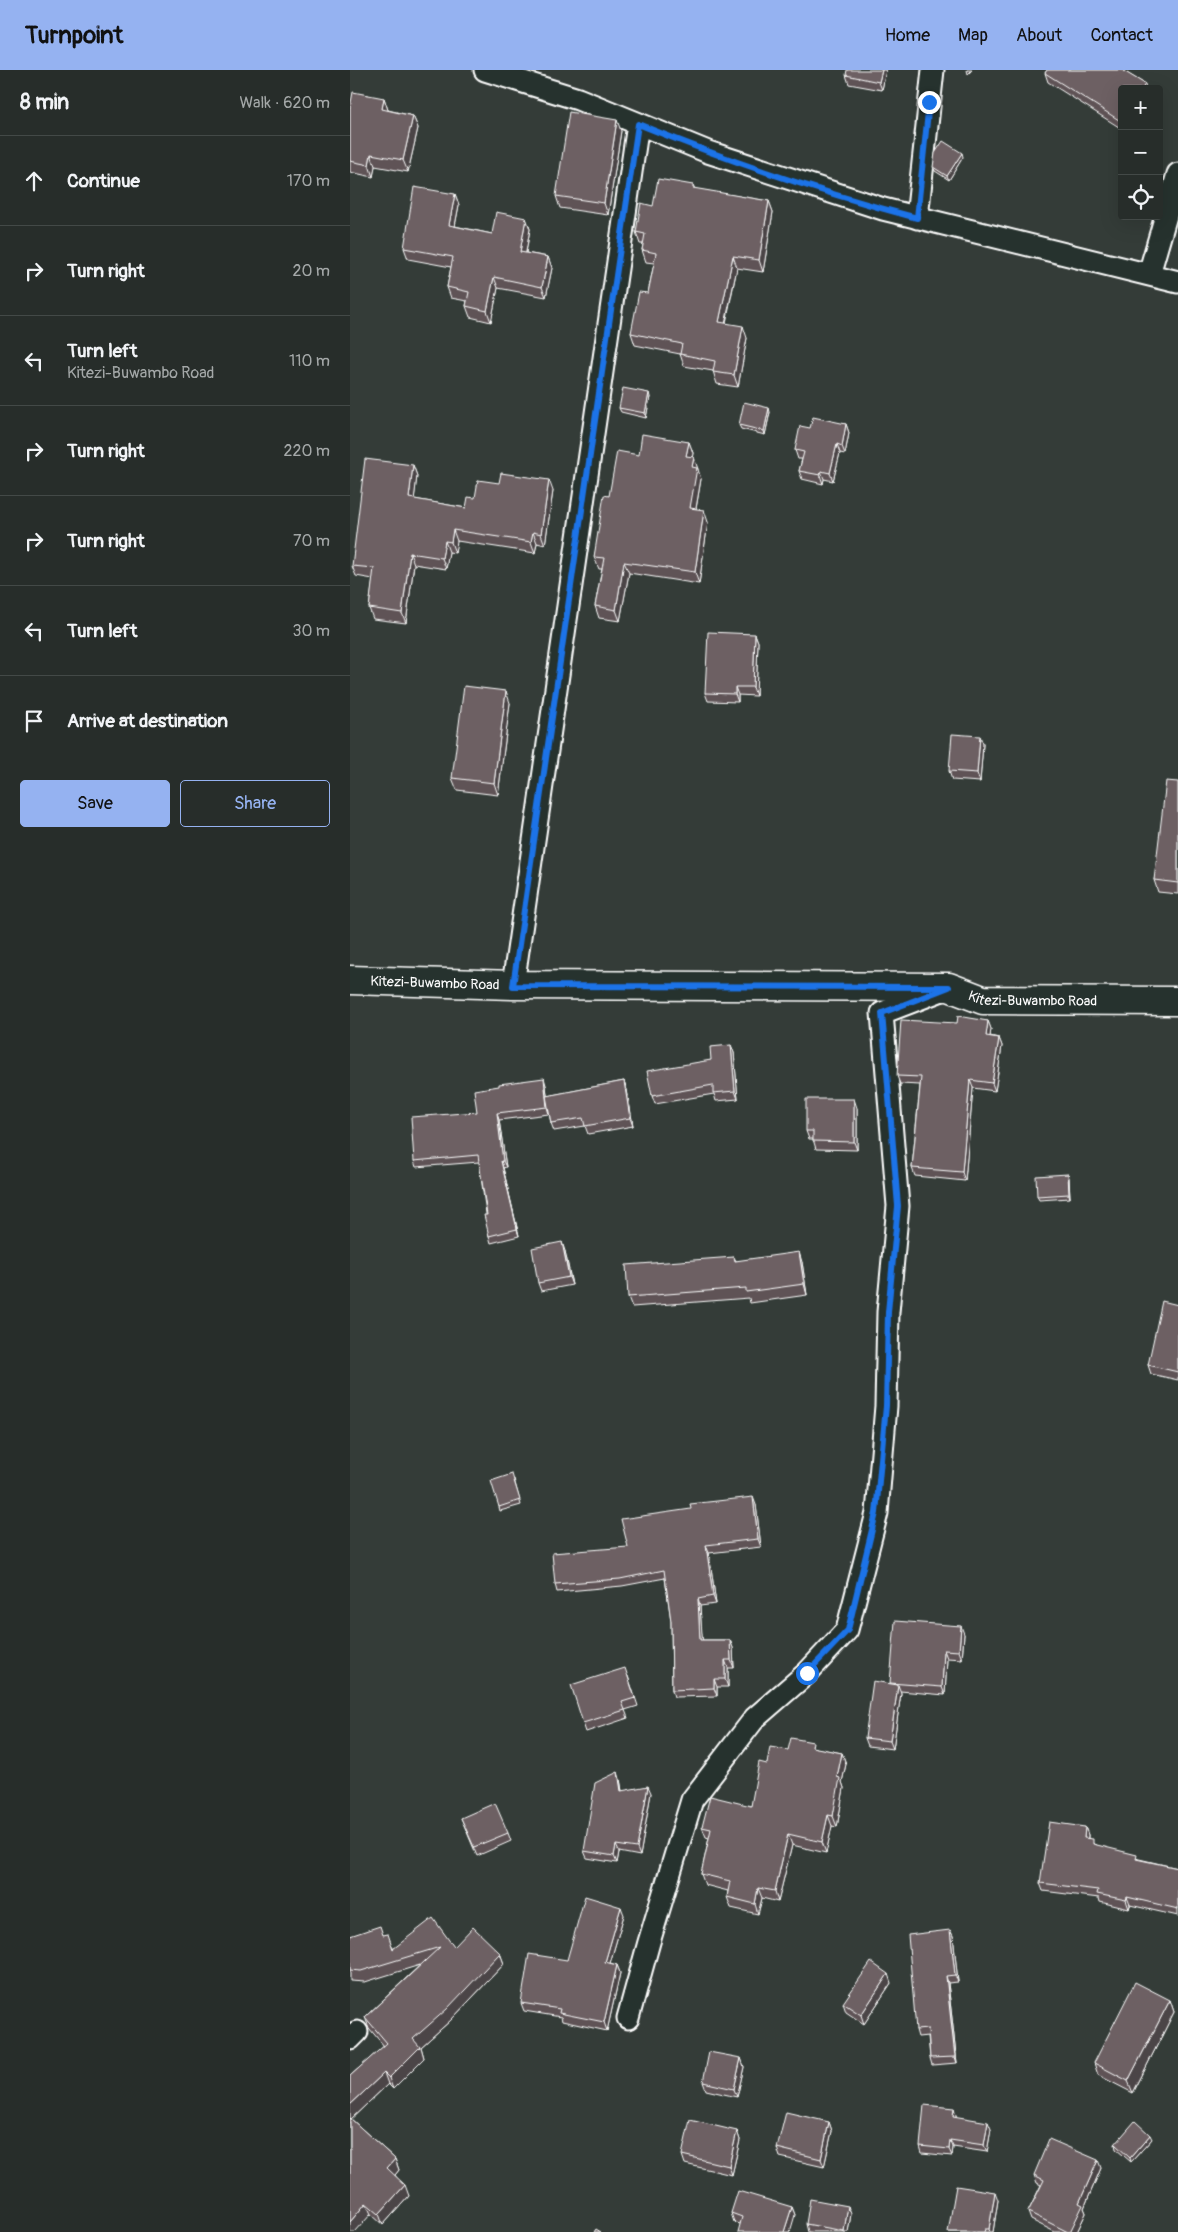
<!DOCTYPE html>
<html lang="en">
<head>
<meta charset="utf-8">
<style>
	body { margin:0; font-family:Pangolin,sans-serif; background:#333936; color:#f1f3f6 }
	.controls { position:absolute; right:15px; top:15px; display:grid; overflow:hidden; border-radius:5px; box-shadow:0 5px 20px #0002 }
	.controls button { width:45px; height:45px; display:grid; place-items:center; padding:0; border:0; border-bottom:1px solid #434947; background:#272d2a; color:#f1f3f6; font:25px sans-serif }
	.stop { position:absolute; width:15px; height:15px; margin:-11px; border:4px solid #1a73e8; border-radius:50%; background:#fff }
	.stop.end { background:#1a73e8; border-color:#fff; box-shadow:0 1px 5px #0008 }
	.list { margin:0; padding:0; list-style:none }
	h2 { display:flex; justify-content:space-between; align-items:center; height:65px; margin:0; padding:0 20px; font-size:21px }
	h2 small { font-size:16px; font-weight:400; color:#a4a8a8 }
	.list li { display:grid; grid-template-columns:32px 1fr auto; gap:15px; align-items:center; box-sizing:border-box; height:90px; padding:0 20px; border-top:1px solid #434947 }
	.list b { display:block; font-size:19px; white-space:nowrap }
	.list p { margin:0; font-size:16px; white-space:nowrap; color:#a4a8a8 }
	.list em { font-size:16px; font-style:normal; color:#a4a8a8 }
	.actions { display:flex; gap:10px; padding:15px 20px }
	.actions a { flex:1; padding:11px 0; border:1px solid #95b2f1; border-radius:5px; text-align:center; font-size:18px; color:#95b2f1 }
	.actions .main { background:#95b2f1; color:#111 }
	.icon { flex:none; width:28px; height:28px; fill:none; stroke:currentColor; stroke-width:2; stroke-linecap:round; stroke-linejoin:round }
	.map { position:relative; flex:none; width:828px; height:2162px; overflow:hidden }
	header { display:flex; align-items:center; gap:30px; box-sizing:border-box; height:70px; padding:0 25px; background:#95b2f1; color:#111 }
	header strong { font-size:24px }
	nav { display:flex; gap:28px; margin-inline-start:auto; font-size:18px }
	main { display:flex }
	aside { flex:1; background:#272d2a }
	.map>svg:first-child { display:block }
	.lines { fill:none; stroke-linecap:round; stroke-linejoin:round }
	.street-casing { stroke:#fff; stroke-width:25 }
	.secondary-casing { stroke:#fff; stroke-width:31 }
	.street { stroke:#26332d; stroke-width:21 }
	.secondary { stroke:#26332d; stroke-width:28 }
	.wall { fill:#5e5356; stroke:#fff }
	.shaded-wall { fill:#4c4446; stroke:#fff }
	.building { fill:#6d6164; stroke:#fff }
	.route { stroke:#1a73e8; stroke-width:6 }
	.labels { text-anchor:middle; dominant-baseline:central; stroke-width:4.5; stroke-linejoin:round; paint-order:stroke }
	.street-label { font-size:14px; fill:#fff; stroke:#26332d }
</style>
</head>
<body>
<header>
<strong>Turnpoint</strong>
<nav><a>Home</a><a>Map</a><a>About</a><a>Contact</a></nav>
</header>
<main>
<aside>
<h2>8 min<small>Walk · 620 m</small></h2>
<ul class="list">
<li><svg class="icon" aria-label="ahead" viewBox="0 0 24 24"><path d="M12 20V5M6 11l6-6 6 6"/></svg><div><b>Continue</b></div><em>170 m</em></li>
<li><svg class="icon" aria-label="right" viewBox="0 0 24 24"><path d="M7 20v-9h11M14 6l5 5-5 5"/></svg><div><b>Turn right</b></div><em>20 m</em></li>
<li><svg class="icon" aria-label="left" viewBox="0 0 24 24"><path d="M17 20v-9H6M10 6l-5 5 5 5"/></svg><div><b>Turn left</b><p>Kitezi-Buwambo Road</p></div><em>110 m</em></li>
<li><svg class="icon" aria-label="right" viewBox="0 0 24 24"><path d="M7 20v-9h11M14 6l5 5-5 5"/></svg><div><b>Turn right</b></div><em>220 m</em></li>
<li><svg class="icon" aria-label="right" viewBox="0 0 24 24"><path d="M7 20v-9h11M14 6l5 5-5 5"/></svg><div><b>Turn right</b></div><em>70 m</em></li>
<li><svg class="icon" aria-label="left" viewBox="0 0 24 24"><path d="M17 20v-9H6M10 6l-5 5 5 5"/></svg><div><b>Turn left</b></div><em>30 m</em></li>
<li><svg class="icon" aria-label="arrive" viewBox="0 0 24 24"><path d="M6 21V4h12l-3 4 3 4H6"/></svg><div><b>Arrive at destination</b></div></li>
</ul>
<div class="actions"><a class="main">Save</a><a>Share</a></div>
</aside>
<div class="map">
<svg width="828" height="2162" viewBox="0 0 828 2162">
	<rect width="100%" height="100%" fill="#343c38"/>
	<filter id="ink" filterUnits="userSpaceOnUse"><feTurbulence type="fractalNoise" baseFrequency=".02" numOctaves="2"/><feDisplacementMap in="SourceGraphic" scale="10" xChannelSelector="R" yChannelSelector="G"/><feConvolveMatrix kernelMatrix="1 2 1 2 8 2 1 2 1" color-interpolation-filters="sRGB"/></filter>
	<g filter="url(#ink)">
		<g class="lines">
			<g class="street-casing">
				<path id="street" d="M135,0L228,29L358,82L533,139L828,212
					M567,148L583,0
					M799,204L828,104
					M163,915L288,54
					M278,1948L299,1872L342,1730L405,1648L457,1603L497,1560L527,1443L536,1336L538,1242L548,1136L532,943L592,920
					M0,1969L7,1962"/>
			</g>
			<g class="secondary-casing">
				<g id="secondary">
					<path id="s1" d="M0,910L163,915L599,917L633,930L828,931"/>
				</g>
			</g>
			<use href="#street" class="street"/>
			<use href="#secondary" class="secondary"/>
		</g>
		<path class="wall" d="M536,0L532,20L499,14L496,5Z
			M697,0H773V1L795,14L796,19H772V59L698,12L695,3Z
			M34,28L38,40L63,46L68,58L58,102L25,96L23,107L0,102V38Z
			M271,61L258,145L210,138L206,126Z
			M613,87L599,110L585,101L583,97Z
			M343,115L345,119L419,131L423,142L413,202L387,198L376,253L397,268L388,317L367,314L363,301L334,296L330,284L285,275L281,263L298,223L304,193L296,192L292,180L293,174H290L286,162L303,136Z
			M105,124L109,135L105,156L142,164L176,148L180,159L176,183L198,187L202,198L196,227L148,218L141,252L120,247L116,236L117,231L101,228L97,217L101,197L58,189L54,178Z
			M300,327L296,348L271,342L269,338Z
			M420,342L415,365L391,359L389,355Z
			M496,354L499,363L495,384L490,383L483,411L474,409L473,414L452,409L449,401L452,389H448L445,380L460,358Z
			M339,372L343,383L342,387L348,399V401L351,409L346,439L358,452L349,514L279,503L270,551L249,548L245,536L252,499H249L244,487L259,426L289,385Z
			M63,395L67,406L64,429L116,438L125,428L203,421L195,475L187,473L185,483L107,471L105,483L99,482L96,499L64,494L56,553L23,549L19,538L23,509L6,506L2,496Z
			M405,564L408,572L406,626L388,625V632L358,631L355,623Z
			M160,633L148,725L107,720L102,708Z
			M633,674L630,712L602,710L599,701Z
			M828,712V824L808,822L804,810Z
			M638,951L641,959L640,966L649,968L652,976L645,1021L623,1018L615,1111L565,1106L562,1098L570,1015L550,1014L547,1006L607,953Z
			M381,975L384,983L388,1029L366,1031L364,1024L305,1034L302,1026L361,990Z
			M274,1011L277,1020L283,1056L238,1064L235,1056L204,1061L201,1053L199,1044L149,1050L156,1097L153,1098L169,1166L141,1173L139,1166L129,1092L66,1097L64,1091L127,1042L196,1015L197,1026Z
			M507,1038V1080L466,1079L463,1069H459L456,1061Z
			M718,1104L719,1108L720,1128L689,1130L687,1126Z
			M215,1181L222,1215L191,1221L188,1213Z
			M384,1187L386,1191L452,1192L457,1225L400,1233L399,1228L282,1237L278,1227Z
			M828,1235V1310L801,1304L798,1295Z
			M164,1409L171,1435L150,1441L149,1437Z
			M406,1435L411,1477L359,1483L366,1534L350,1536L352,1570H380L383,1578L384,1598H378V1617H367V1626L324,1627L322,1620L321,1551L315,1508L272,1516L207,1522L205,1514L278,1477Z
			M614,1564L612,1589L597,1588L595,1625L550,1621L551,1623L543,1679L518,1676L515,1668L540,1614V1613Z
			M278,1606L288,1636L275,1640L278,1648L236,1662L233,1653Z
			M465,1678L492,1683L496,1694L492,1712L494,1718L487,1757L482,1756L476,1783L442,1775L428,1832L412,1828L408,1844L381,1838L377,1827L378,1821L355,1815L351,1804L359,1768L356,1767L352,1757L401,1736L417,1694L438,1680Z
			M270,1709L272,1721L301,1723L290,1786L269,1782L267,1793L237,1788L234,1781Z
			M111,1748L158,1763L161,1771L127,1786Z
			M735,1757L738,1765V1769L745,1775L789,1789L828,1798V1846L780,1835L779,1839L750,1832L749,1828L693,1821L690,1813Z
			M274,1845L260,1893L267,1895L270,1903L257,1961L212,1951L211,1947L174,1941L171,1933L217,1890Z
			M600,1860L603,1866L608,1912L598,1913L607,1993L582,1995L580,1988L578,1966L568,1967L566,1960Z
			M34,1865L44,1878L104,1877L150,1883L154,1894L101,1950L71,1977L74,1988L43,2019L38,2014L1,2049L45,2089L49,2100L45,2105L59,2126L33,2155L21,2144L0,2162V2006L34,1976L19,1958L15,1947L70,1895L15,1912L0,1911V1866Z
			M541,1913L514,1954L496,1942L493,1933Z
			M820,1930L824,1942L783,2023L748,2005L744,1993Z
			M391,1988L394,1997L387,2027L356,2020L353,2012Z
			M606,2045V2047L641,2059L637,2082L603,2077L602,2086L572,2083L570,2076Z
			M479,2052L482,2061L474,2097L430,2087L427,2078Z
			M387,2061L390,2070L382,2105L335,2094L332,2085Z
			M802,2069L781,2092L766,2079L765,2074Z
			M751,2098L734,2138L736,2143L727,2162H705L681,2150L678,2142L691,2115L687,2113L684,2105Z
			M648,2130L643,2162H598Z
			M442,2137L445,2145L390,2154L384,2152L381,2143Z
			M501,2144L498,2162H458L456,2154Z"/>
		<path class="shaded-wall" d="M532,0H536L532,20L529,12Z
			M617,0H622L618,4Z
			M34,28L38,40L36,51L32,39Z
			M63,46L68,58L58,102L53,90Z
			M267,50L271,61L258,145L254,133Z
			M612,83L613,87L599,110L597,106Z
			M21,84L25,96L23,107L19,95Z
			M105,124L109,135L103,166L99,155Z
			M419,131L423,142L413,202L409,190Z
			M176,148L180,159L174,193L170,182Z
			M383,186L387,198L373,264L369,252Z
			M198,187L202,198L196,227L192,217Z
			M144,207L148,218L141,252L137,241Z
			M393,256L397,268L388,317L384,305Z
			M299,323L300,327L296,348L295,343Z
			M419,338L420,342L415,365L414,361Z
			M496,354L499,363L495,384L492,376Z
			M339,372L343,383L341,398L336,386Z
			M487,374L490,383L483,411L480,403Z
			M344,387L351,409L344,450L340,438L342,397Z
			M63,395L67,406L63,439L59,428Z
			M471,401L474,409L473,414L470,405Z
			M199,410L203,421L195,475L191,464Z
			M354,440L358,452L349,514L345,502Z
			M103,460L107,471L105,483L101,472Z
			M183,462L187,473L185,483L181,472Z
			M95,471L99,482L96,499L92,488Z
			M60,483L64,494L56,553L52,543Z
			M274,492L279,503L270,551L266,540Z
			M405,564L408,572L406,626L403,617Z
			M385,617L388,625V632L385,624Z
			M156,621L160,633L148,725L144,713Z
			M630,666L633,674L630,712L627,703Z
			M638,951L641,959L639,974L636,966Z
			M649,968L652,976L645,1021L642,1013Z
			M381,975L384,983L388,1029L385,1021Z
			M194,1008L196,1015L199,1044L197,1037Z
			M620,1010L623,1018L615,1111L612,1102Z
			M274,1011L277,1020L283,1056L280,1048Z
			M504,1029L507,1038V1080L504,1072Z
			M147,1043L149,1050L156,1097L153,1091Z
			M151,1091L153,1098L169,1166L167,1159Z
			M718,1104L719,1108L720,1128L719,1124Z
			M212,1172L215,1181L222,1215L219,1207Z
			M449,1182L452,1192L457,1225L454,1214Z
			M403,1427L406,1435L411,1477L408,1469Z
			M356,1475L359,1483L366,1534L363,1526Z
			M348,1529L350,1536L353,1578L350,1570Z
			M611,1556L614,1564L612,1589L609,1581Z
			M380,1570L383,1578L384,1598L381,1590Z
			M594,1580L597,1588L595,1625L592,1617Z
			M375,1590L378,1598V1617L375,1609Z
			M364,1609L367,1617V1626L364,1618Z
			M548,1615L551,1623L543,1679L540,1671Z
			M492,1683L496,1694L492,1712L494,1718L487,1757L483,1746L487,1707Z
			M268,1702L270,1709L273,1728L271,1721Z
			M298,1716L301,1723L290,1786L287,1778Z
			M478,1745L482,1756L476,1783L472,1772Z
			M735,1757L738,1765L737,1776L734,1768Z
			M438,1764L442,1775L428,1832L425,1821Z
			M266,1775L269,1782L267,1793L264,1786Z
			M408,1818L412,1828L408,1844L405,1834Z
			M777,1827L780,1835L779,1839L776,1830Z
			M271,1837L274,1845L258,1900L255,1892Z
			M600,1860L603,1866L608,1912L605,1905Z
			M150,1883L154,1894L101,1950L71,1977L74,1988L43,2019L39,2008L63,1969Z
			M267,1895L270,1903L257,1961L254,1952Z
			M538,1904L541,1913L514,1954L511,1945Z
			M596,1906L598,1913L607,1993L605,1987Z
			M820,1930L824,1942L783,2023L778,2011Z
			M391,1988L394,1997L387,2027L384,2019Z
			M34,2003L38,2014L0,2050V2035Z
			M604,2038L606,2045L605,2053L603,2046Z
			M479,2052L482,2061L474,2097L471,2089Z
			M638,2052L641,2059L637,2082L634,2075Z
			M387,2061L390,2070L382,2105L379,2096Z
			M800,2065L802,2069L781,2092L780,2088Z
			M600,2070L603,2077L602,2086L599,2079Z
			M45,2089L49,2100L41,2110L37,2098Z
			M748,2090L751,2098L734,2138L736,2143L727,2162H720L729,2133Z
			M55,2115L59,2126L33,2155L29,2144Z
			M645,2122L648,2130L643,2162H640L639,2159Z
			M16,2133L21,2144L5,2162H0V2152Z
			M498,2136L501,2144L498,2162H494V2161Z
			M442,2137L445,2145L440,2162H434Z"/>
		<path class="building" d="M497,0H532L529,12L496,5Z
			M697,0H772L795,14L792,19H772V52L695,3Z
			M3,22L34,28L32,39L63,46L53,90L21,84L19,95L0,91V38Z
			M219,42L267,50L254,133L206,126Z
			M593,71L612,83L597,106L583,97L585,83Z
			M308,109L343,115V118L419,131L409,190L383,186L369,252L393,256L384,305L363,302L365,291L330,284L332,274L281,263L289,222L298,223L306,183L292,180L295,164L286,162L291,133L303,136Z
			M64,117L105,124L99,155L142,164L146,142L176,148L170,182L198,187L192,217L144,207L137,241L116,236L119,222L97,217L103,187L54,178Z
			M273,318L299,323L295,343L269,338Z
			M394,332L419,338L414,361L389,355Z
			M463,347L496,354L492,376L487,374L480,403L471,401L470,405L449,401L454,382L445,380L450,356L460,358Z
			M292,364L339,372L336,386L344,387L342,397L347,398L340,438L354,440L345,502L274,492L266,540L245,536L254,488L244,487L254,425L259,426L267,381L289,385Z
			M15,389L63,395L59,428L116,438L118,427L125,428L128,410L149,413L151,403L199,410L191,464L183,462L181,472L103,460L101,472L95,471L92,488L60,483L52,543L19,538L24,498L2,496Z
			M358,562L405,564L403,617H385V624L355,623Z
			M114,616L156,621L144,713L102,708Z
			M602,664L630,666L627,703L599,701Z
			M816,711L828,712V813L804,810Z
			M608,946L638,951L636,966L649,968L642,1013L620,1010L612,1102L562,1098L571,1007L547,1006L551,950L607,953Z
			M381,975L385,1021L363,1023V1015L302,1026L297,1001L361,990L360,977Z
			M194,1008L197,1037L147,1043L153,1091H151L167,1159L139,1166L134,1145H137L128,1085L64,1091L61,1047L127,1042L124,1020L149,1016V1014Z
			M274,1011L280,1048L235,1056L233,1048L201,1053L196,1026Z
			M456,1029H504V1072L463,1071V1061H456Z
			M718,1104L719,1124L687,1126L686,1106Z
			M212,1172L219,1207L188,1213L182,1178Z
			M449,1182L454,1214L396,1222V1218L278,1227L276,1195L384,1187L385,1191Z
			M812,1231L828,1235V1302L798,1295Z
			M162,1404L170,1430L149,1437L141,1411Z
			M403,1427L408,1469L356,1475L363,1526L348,1529L350,1570H380L381,1590H375V1609H364V1618L322,1620L321,1551L314,1500L270,1509L205,1514L202,1483L278,1477L271,1449L341,1439L340,1434Z
			M545,1551L611,1556L609,1581L594,1580L592,1617L540,1613Z
			M275,1598L285,1628L272,1632L275,1640L233,1653L221,1615Z
			M523,1611L548,1615L540,1671L515,1668Z
			M441,1668L463,1672L462,1677L492,1683L487,1707L490,1708L483,1746L478,1745L472,1772L438,1764L425,1821L408,1818L405,1834L377,1827L380,1811L351,1804L361,1759L352,1757L360,1726L401,1736L409,1692L417,1694L420,1677L438,1680Z
			M268,1702L271,1721L298,1716L287,1778L266,1775L264,1786L234,1781L245,1713Z
			M145,1733L158,1763L124,1777L111,1748Z
			M699,1752L735,1757L734,1768L743,1769V1774L787,1785L786,1789L828,1798V1839L777,1827L776,1830L747,1824L748,1820L690,1813Z
			M235,1826L271,1837L255,1892L267,1895L254,1952L209,1943L210,1939L171,1933L179,1884L217,1890Z
			M83,1848L104,1877L123,1857L150,1883L97,1939L63,1969L70,1977L39,2008L34,2003L0,2035V2006L37,1973L15,1947L90,1877L11,1901L0,1900V1866L30,1856L33,1865L38,1864L43,1879Z
			M600,1860L605,1905L596,1906L605,1987L580,1988L578,1959L566,1960L558,1865Z
			M521,1892L538,1904L511,1945L493,1933Z
			M785,1912L820,1930L778,2011L744,1993Z
			M359,1982L391,1988L384,2019L353,2012Z
			M574,2035L604,2038L603,2046L638,2052L634,2075L600,2070L599,2079L570,2076Z
			M436,2042L479,2052L471,2089L427,2078Z
			M0,2048L45,2089L37,2098L55,2115L29,2144L16,2133L0,2152Z
			M340,2050L387,2061L379,2096L332,2085Z
			M785,2051L800,2065L780,2088L765,2074Z
			M699,2069L748,2090L729,2133L733,2135L720,2162H718L678,2142L694,2110L684,2105Z
			M606,2116L645,2122L639,2159H635L634,2162H598Z
			M388,2121L442,2137L434,2162H388L392,2147L381,2143Z
			M460,2129L498,2136L494,2161L456,2154Z
			M246,2159L251,2162H244Z"/>
	</g>
	<g class="lines" filter="url(#ink)">
		<path class="route" d="M457,1603L498,1560L526,1443L536,1336L538,1242L548,1136L532,943L599,917L163,916L288,54C379,91 472,123 567,148L579,32"/>
	</g>
	<g class="labels">
		<g class="street-label">
			<text stroke="none"><textPath href="#s1" startOffset="85">Kitezi-Buwambo Road</textPath></text>
			<text stroke="none"><textPath href="#s1" startOffset="685">Kitezi-Buwambo Road</textPath></text>
		</g>
	</g>
</svg>
<div class="controls">
<button>+</button>
<button>−</button>
<button><svg class="icon" aria-label="locate" viewBox="0 0 24 24"><circle cx="12" cy="12" r="6"/><path d="M12 2v4M12 18v4M2 12h4M18 12h4"/></svg></button>
</div>
<div class="stop" style="left:457px;top:1603px"></div>
<div class="stop end" style="left:579px;top:32px"></div>
</div>
</main>
</body>
</html>
